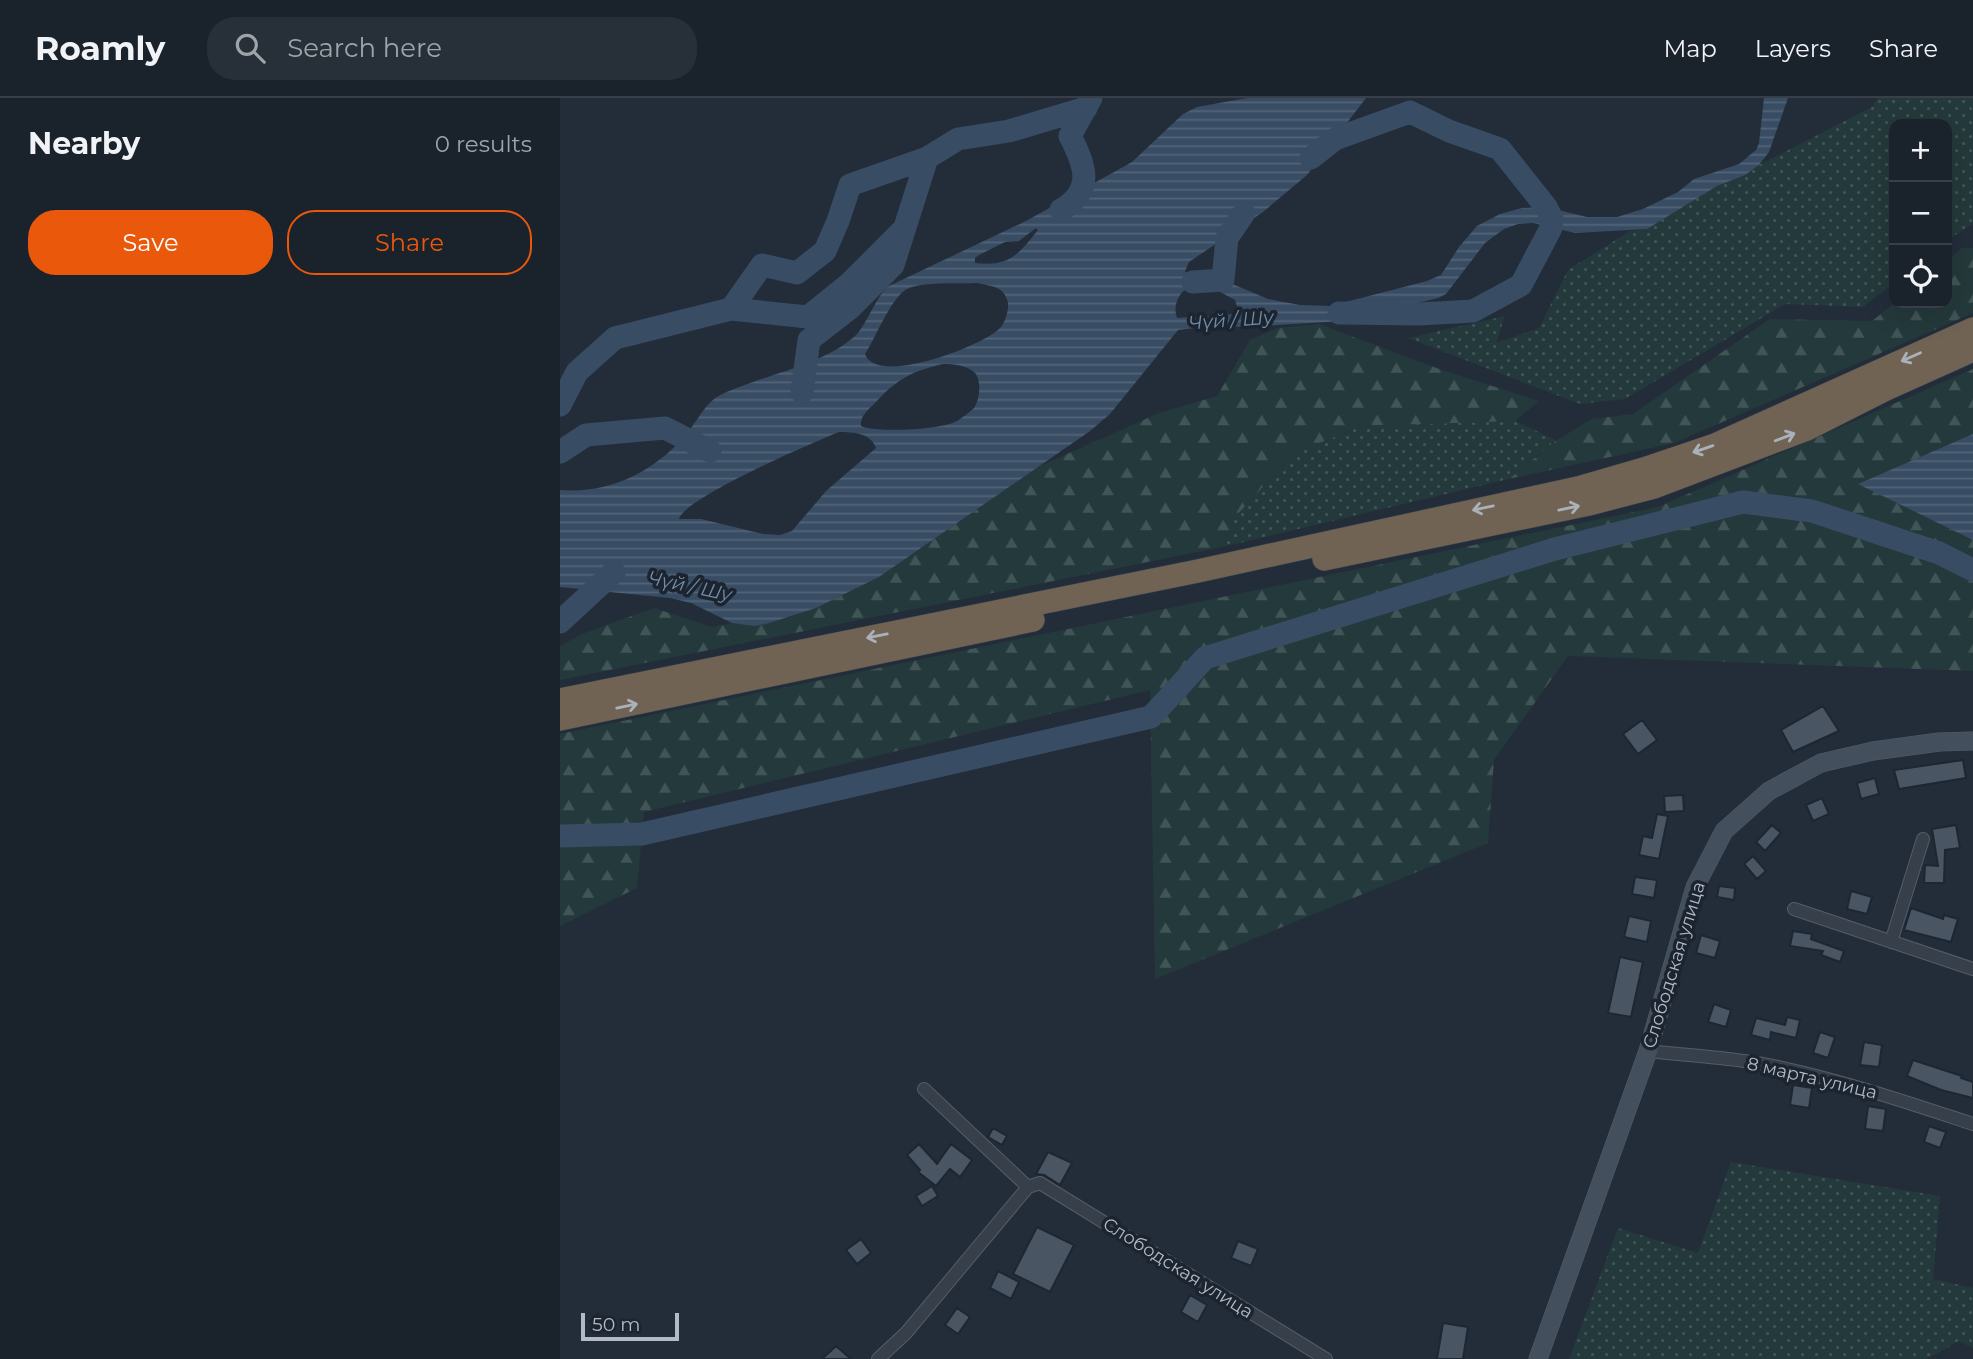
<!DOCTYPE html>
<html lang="en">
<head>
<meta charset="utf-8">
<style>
	body { margin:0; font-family:Montserrat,sans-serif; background:#272f38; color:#f1f3f6 }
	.controls { position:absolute; right:21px; top:21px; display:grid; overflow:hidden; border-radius:14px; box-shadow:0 7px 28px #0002 }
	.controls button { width:63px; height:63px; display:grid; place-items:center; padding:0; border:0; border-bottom:2px solid #383f48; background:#1a222c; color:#f1f3f6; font:35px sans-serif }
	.scale { position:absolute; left:21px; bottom:18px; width:98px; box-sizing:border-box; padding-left:7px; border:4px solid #b1bac6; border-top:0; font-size:19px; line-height:24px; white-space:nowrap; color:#b1bac6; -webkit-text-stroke:5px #1b242f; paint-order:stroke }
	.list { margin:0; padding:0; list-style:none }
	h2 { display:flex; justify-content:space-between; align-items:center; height:91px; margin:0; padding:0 28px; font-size:30px }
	h2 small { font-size:23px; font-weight:400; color:#9fa4a9 }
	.actions { display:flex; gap:14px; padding:21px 28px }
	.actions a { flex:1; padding:16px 0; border:2px solid #ea580c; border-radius:28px; text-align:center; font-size:24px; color:#ea580c }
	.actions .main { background:#ea580c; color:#fff }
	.icon { flex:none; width:38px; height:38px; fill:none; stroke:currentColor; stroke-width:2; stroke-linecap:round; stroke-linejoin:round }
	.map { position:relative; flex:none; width:1413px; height:1261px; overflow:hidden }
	header { display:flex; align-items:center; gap:42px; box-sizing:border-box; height:98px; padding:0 35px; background:#1a222c; border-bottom:2px solid #383f48 }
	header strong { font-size:33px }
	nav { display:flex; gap:38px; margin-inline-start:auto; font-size:24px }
	.search { width:490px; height:63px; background:#272f38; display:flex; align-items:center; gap:18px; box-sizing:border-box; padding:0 24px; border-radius:28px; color:#9fa4a9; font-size:26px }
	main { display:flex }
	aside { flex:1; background:#1a222c }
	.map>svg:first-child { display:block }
	.grass { fill:url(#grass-dots) }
	.forest { fill:url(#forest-firs) }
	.water { fill:url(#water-rules); fill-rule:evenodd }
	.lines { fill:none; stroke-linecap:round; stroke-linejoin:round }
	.river { stroke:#384c63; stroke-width:23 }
	.building { fill:#495563; stroke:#1d2631; stroke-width:2 }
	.street-casing { stroke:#545d68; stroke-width:14 }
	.secondary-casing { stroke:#545d68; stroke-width:19 }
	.highway-casing { stroke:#414a55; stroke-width:24 }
	.street { stroke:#363f4a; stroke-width:12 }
	.secondary { stroke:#444f5d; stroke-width:18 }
	.highway { stroke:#706353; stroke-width:23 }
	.oneway { stroke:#aab1ba }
	.labels { text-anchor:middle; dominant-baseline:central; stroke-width:7; stroke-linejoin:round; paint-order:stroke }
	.street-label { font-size:18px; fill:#b1bac6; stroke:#1b242f }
	.water-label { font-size:19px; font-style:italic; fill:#728ca9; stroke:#1b242f }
</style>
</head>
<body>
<header>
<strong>Roamly</strong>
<div class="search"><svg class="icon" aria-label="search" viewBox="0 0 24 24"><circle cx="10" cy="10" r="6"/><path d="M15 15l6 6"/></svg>Search here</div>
<nav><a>Map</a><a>Layers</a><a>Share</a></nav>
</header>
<main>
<aside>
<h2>Nearby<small>0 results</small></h2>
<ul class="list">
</ul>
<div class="actions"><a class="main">Save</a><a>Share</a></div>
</aside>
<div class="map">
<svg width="1413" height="1261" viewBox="0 0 1413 1261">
	<defs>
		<pattern id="grass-dots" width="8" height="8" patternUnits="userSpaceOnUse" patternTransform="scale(1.75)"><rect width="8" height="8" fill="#24393b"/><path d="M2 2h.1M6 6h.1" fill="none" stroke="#415456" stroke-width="1.8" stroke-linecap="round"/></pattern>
		<pattern id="forest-firs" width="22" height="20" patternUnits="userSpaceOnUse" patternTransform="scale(1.75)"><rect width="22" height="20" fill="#24393b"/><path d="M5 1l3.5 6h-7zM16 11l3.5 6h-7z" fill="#415456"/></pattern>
		<pattern id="water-rules" width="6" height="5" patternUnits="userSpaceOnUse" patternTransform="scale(1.75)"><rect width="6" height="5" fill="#384c63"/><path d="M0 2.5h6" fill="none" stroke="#526478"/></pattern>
	</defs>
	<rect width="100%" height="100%" fill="#232d3a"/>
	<path class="grass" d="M1318,0H1413V126L1387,142V26H1334V185L1303,209L1225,206L1065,301L1020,306L848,240L945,218L936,245L979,230L1008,172L1070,133L1087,131L1157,88L1185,77L1199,67L1312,9Z
		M955,323L996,342L949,381L662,449L676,418L734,355L802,328Z
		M1171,1064L1380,1098L1373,1181L1413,1190V1250L1399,1243L1367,1261H1009L1058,1130L1138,1155Z"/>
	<path class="forest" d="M1402,150H1413V215L1114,345L949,381L997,342L1032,321L1073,316L1210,221L1312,223L1335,205H1387V163Z
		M759,226L882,272L979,303L955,323L802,328L734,355L676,418L662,449L0,582V548L22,536L94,510L152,529L172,525L194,528L256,510L319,479L478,369L599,315L657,298L690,242L718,230Z
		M1413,271V336L1299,386L1413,442V573L1008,558L934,662L928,745L595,881L590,592L84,714L77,790L0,828V636L1098,409Z"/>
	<path class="water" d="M687,0H806L747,77L703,114L629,164L625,173L627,176L663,182L708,201L740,207L770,208L867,183L881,177L899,149L917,128L940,116L962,110L986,109L1027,119H1057L1083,111L1118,94L1134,81L1179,66L1196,52L1199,45L1204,0H1228L1209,54L1199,67L1185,77L1157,88L1087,131L1015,135L973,125L958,126L944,131L925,145L886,196L878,200L783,223L685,229L651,228L618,232L550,316L530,333L319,479L256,510L206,526L194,528L172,525L131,505L110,500L0,489V392C48,396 92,375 124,339C134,328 142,311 154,301C165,293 180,289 193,284C227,272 268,262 295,238C306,228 314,203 327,189L466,123L572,64L623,16L637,9ZM476,130L478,132C458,157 449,169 415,165V160L419,157L445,144L459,143ZM418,185C425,187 434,188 439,191C444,194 447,200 448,205C449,212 445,225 440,230C423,248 316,289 305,256L308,251C317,236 332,199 347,191C362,183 400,186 418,185ZM634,187L649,188L675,202L678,212L675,216L617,220C612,206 620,191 634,187ZM383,266C393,266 406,267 414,274C422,281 420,302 414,310C410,314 402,320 397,323C381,332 317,335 301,328C300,318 308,312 315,305C337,281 352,273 383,266ZM279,334C293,334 311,335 316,350L266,393L232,433L220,437L203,436L141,421H119C124,400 254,344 279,334Z
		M1413,336V442L1298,386Z"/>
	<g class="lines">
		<path class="river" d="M751,60L775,41L850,14L889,33L940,51L986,109L992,120L991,130L961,187L913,213L859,216L779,215
			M501,112C535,92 525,67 510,38L531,0
			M633,184L663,182L667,140L684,115
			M171,211L202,167L237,175L265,153L278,123L290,87L367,60
			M242,294L249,242L289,211L333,167L367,60L398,41L449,33L526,10
			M0,307L17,274L55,240L171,211L248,219L289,186L343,132
			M0,354L26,337L105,330L150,353
			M0,524L54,474
			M0,738L82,736L591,619L645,560L995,451L1183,404L1252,413L1379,455L1413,472"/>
	</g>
	<path class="building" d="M1263,608L1279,633L1233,654L1221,632Z
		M1082,622L1097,642L1078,656L1063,636Z
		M1403,662L1406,680L1339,691L1334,672Z
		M1315,680L1319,696L1301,701L1297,685Z
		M1123,697L1124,713L1105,714L1104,698Z
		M1262,700L1269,716L1253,723L1246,707Z
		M1097,716L1108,718L1099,761L1079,757L1083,738L1092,740Z
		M1212,727L1221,735L1205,753L1196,744Z
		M1396,727L1400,750L1385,752L1384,785H1364L1365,767L1378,768L1372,731Z
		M1193,758L1206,773L1197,781L1184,766Z
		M1075,779L1097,782L1094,800L1072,796Z
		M1159,788L1175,790L1174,802L1157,799Z
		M1291,793L1312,799L1307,816L1287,811Z
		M1351,810L1383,821L1384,817L1398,821L1391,844L1344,832Z
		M1069,818L1091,823L1087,844L1064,839Z
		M1233,833L1252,836L1251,841L1284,853L1280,864L1261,857L1263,853L1230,848Z
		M1141,837L1160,843L1155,860L1136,855Z
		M1060,859L1083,864L1071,919L1048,915Z
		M1154,906L1171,912L1166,929L1148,924Z
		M1227,919L1240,922L1236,940L1211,934L1210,942L1191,937L1196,920L1225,927Z
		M1260,934L1275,939L1268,960L1253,955Z
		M1304,944L1322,947L1319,969L1300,967Z
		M1353,962L1402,978L1401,980L1413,984V1000L1381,992L1347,978Z
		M1233,987L1252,990L1249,1010L1230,1007Z
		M1308,1008L1326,1011L1323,1033L1305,1031Z
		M1369,1028L1386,1034L1380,1050L1364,1044Z
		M433,1030L447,1038L442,1047L428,1039Z
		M359,1046L377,1066L391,1046L412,1062L400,1079L390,1071L376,1088L358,1074L360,1072L347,1057Z
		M488,1054L512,1065L500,1087L484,1077L476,1076Z
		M372,1088L378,1098L362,1108L356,1098Z
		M477,1129L514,1147L490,1194L453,1176Z
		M301,1141L311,1155L297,1166L286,1152Z
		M678,1143L698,1151L691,1168L671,1160Z
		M438,1173L459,1184L451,1201L430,1190Z
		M630,1197L647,1207L638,1224L621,1214Z
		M397,1210L410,1219L398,1236L385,1227Z
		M883,1225L908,1229L903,1261H877Z
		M276,1248L291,1261H262Z"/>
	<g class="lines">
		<g class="street-casing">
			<path id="street" d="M1234,811L1413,871
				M1331,844L1363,741
				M1088,953C1134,958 1182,960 1227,971C1290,985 1352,1006 1413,1026
				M364,991L468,1089
				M318,1261L346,1235L468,1089L480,1085L766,1261"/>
		</g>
		<g class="secondary-casing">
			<path id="secondary" d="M978,1261L1088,953L1135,789L1164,733L1209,693L1261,665L1313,653L1379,644L1413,643"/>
		</g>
		<g class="highway-casing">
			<path id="highway" d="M764,461L1029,406L1094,389L1247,331L1326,291L1413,252
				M0,602L638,473L1018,390L1087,370L1155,347L1413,231
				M0,621L473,522"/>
		</g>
		<use href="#street" class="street"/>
		<use href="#secondary" class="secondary"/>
		<use href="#highway" class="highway"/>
	</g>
	<defs><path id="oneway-shaft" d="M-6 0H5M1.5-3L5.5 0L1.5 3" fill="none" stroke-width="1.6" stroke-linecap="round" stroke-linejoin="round" transform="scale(1.75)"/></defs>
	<g class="oneway">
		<use href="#oneway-shaft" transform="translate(1351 259) rotate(156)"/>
		<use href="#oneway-shaft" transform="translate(1225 339) rotate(-21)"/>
		<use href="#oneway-shaft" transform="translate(1143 351) rotate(161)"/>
		<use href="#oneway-shaft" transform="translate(923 410) rotate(168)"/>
		<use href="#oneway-shaft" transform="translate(1009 410) rotate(-12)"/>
		<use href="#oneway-shaft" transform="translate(317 538) rotate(169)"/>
		<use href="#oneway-shaft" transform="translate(67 608) rotate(-12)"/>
	</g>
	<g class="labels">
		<g class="street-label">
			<text transform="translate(1114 867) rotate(-73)">Слободская улица</text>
			<text transform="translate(1252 980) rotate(13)">8 марта улица</text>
			<text transform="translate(618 1170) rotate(32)">Слободская улица</text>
		</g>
		<g class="water-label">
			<text transform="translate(671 222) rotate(-4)">Чүй / Шу</text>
			<text transform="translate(130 488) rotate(12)">Чүй / Шу</text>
		</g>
	</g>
</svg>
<div class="controls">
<button>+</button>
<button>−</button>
<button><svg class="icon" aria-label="locate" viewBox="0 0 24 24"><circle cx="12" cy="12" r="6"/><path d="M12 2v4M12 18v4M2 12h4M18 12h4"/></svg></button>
</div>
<div class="scale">50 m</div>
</div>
</main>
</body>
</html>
